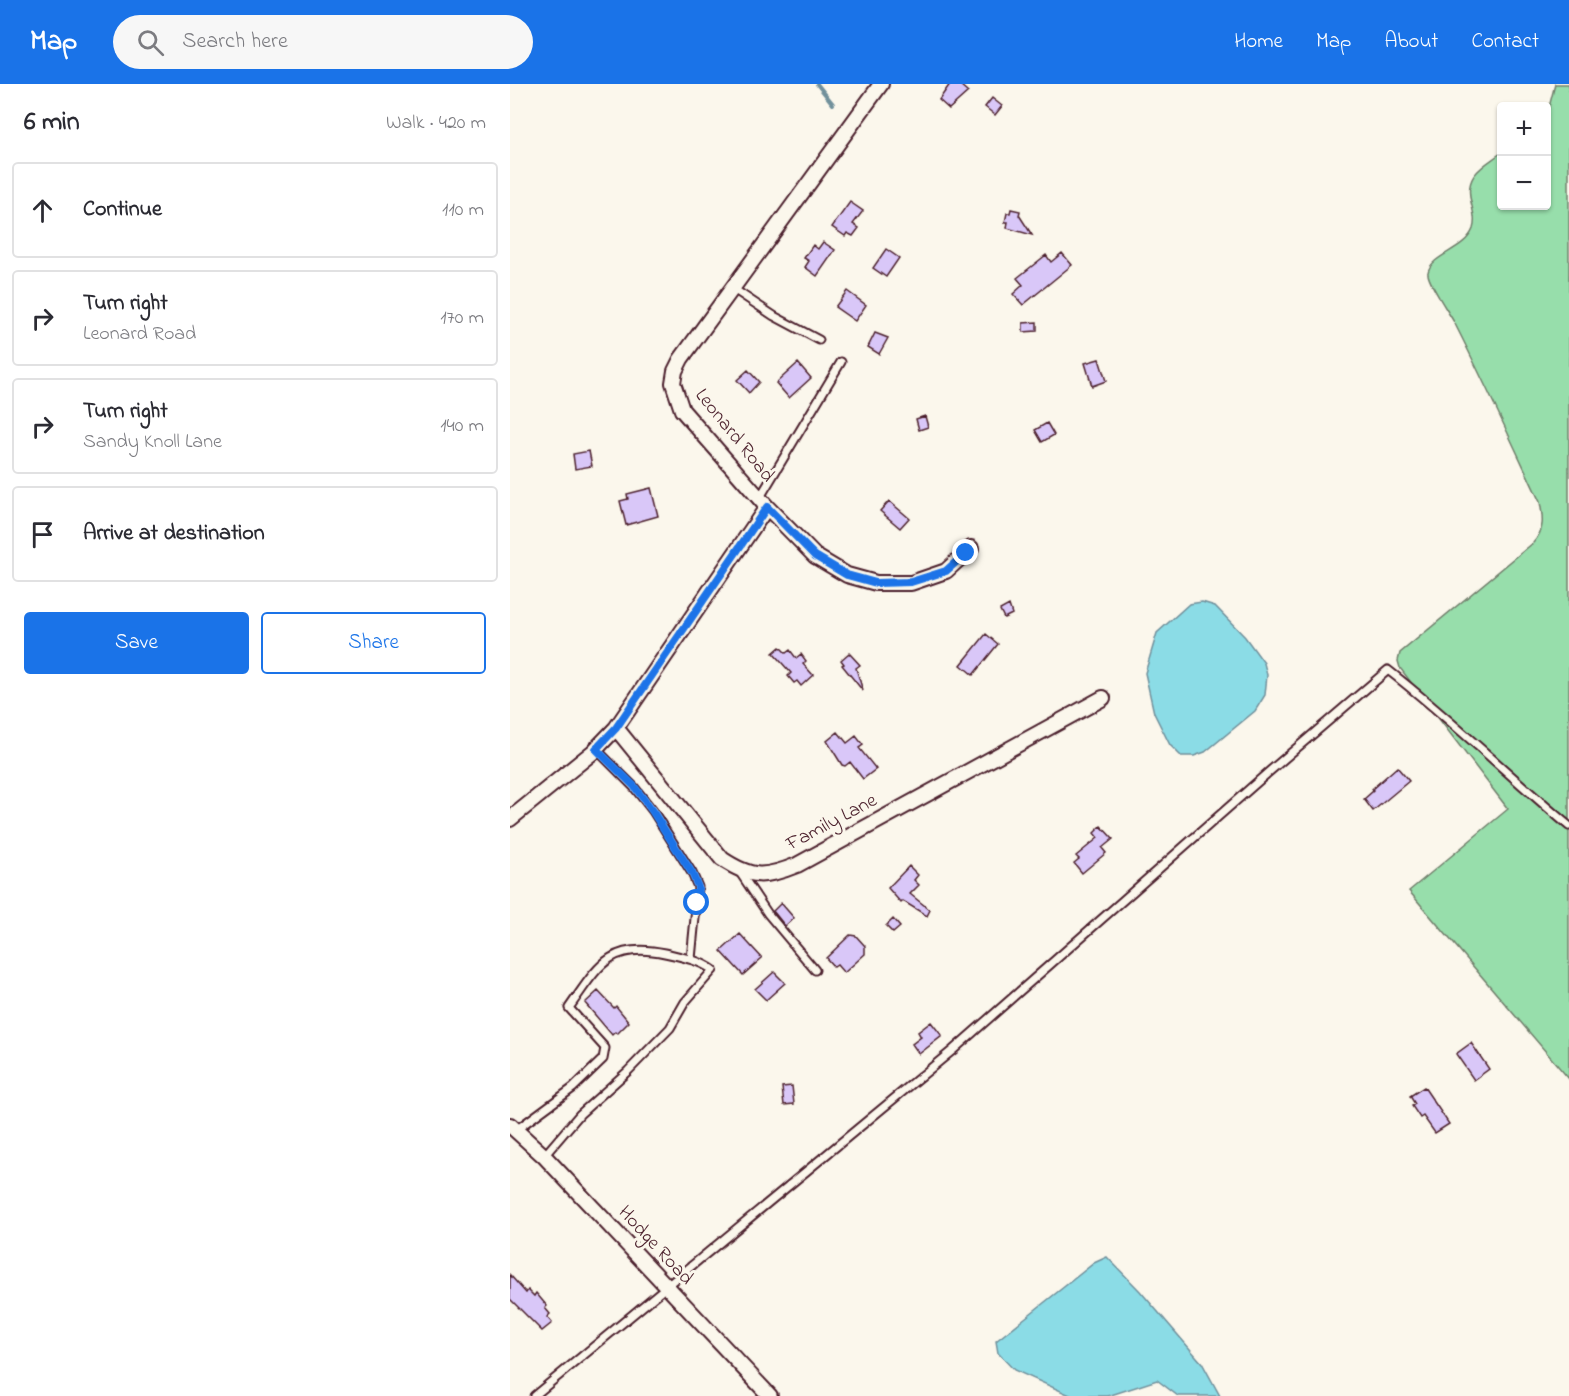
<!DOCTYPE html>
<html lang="en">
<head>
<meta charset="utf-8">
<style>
	body { margin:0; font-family:"Indie Flower",sans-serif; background:#f7f7f7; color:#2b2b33 }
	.controls { position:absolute; right:18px; top:18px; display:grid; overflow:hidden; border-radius:6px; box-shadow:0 2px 4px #0004 }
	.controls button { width:54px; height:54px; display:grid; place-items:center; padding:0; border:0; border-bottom:2px solid #e1e1e2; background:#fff; color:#2b2b33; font:30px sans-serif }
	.stop { position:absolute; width:18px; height:18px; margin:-14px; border:4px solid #1a73e8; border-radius:50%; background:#fff }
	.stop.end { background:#1a73e8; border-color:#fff; box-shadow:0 2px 6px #0008 }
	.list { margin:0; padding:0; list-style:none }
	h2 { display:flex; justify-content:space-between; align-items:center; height:78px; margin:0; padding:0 24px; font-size:26px }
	h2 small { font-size:20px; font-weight:400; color:#7c7c81 }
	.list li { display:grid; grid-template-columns:39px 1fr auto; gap:18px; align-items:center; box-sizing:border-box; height:96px; margin:0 12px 12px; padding:0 12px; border:2px solid #e1e1e2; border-radius:6px }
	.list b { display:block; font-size:22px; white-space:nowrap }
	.list p { margin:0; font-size:20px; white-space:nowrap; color:#7c7c81 }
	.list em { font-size:20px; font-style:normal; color:#7c7c81 }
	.actions { display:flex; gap:12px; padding:18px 24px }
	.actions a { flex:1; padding:14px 0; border:2px solid #1a73e8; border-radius:6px; text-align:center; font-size:21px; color:#1a73e8 }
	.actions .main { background:#1a73e8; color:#fff }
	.icon { flex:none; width:33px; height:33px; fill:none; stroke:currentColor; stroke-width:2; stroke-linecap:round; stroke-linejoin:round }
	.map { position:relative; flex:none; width:1059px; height:1312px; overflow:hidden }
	header { display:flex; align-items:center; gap:36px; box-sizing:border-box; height:84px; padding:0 30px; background:#1a73e8; color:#fff }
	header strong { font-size:28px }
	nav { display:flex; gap:33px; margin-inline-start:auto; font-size:21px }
	.search { width:420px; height:54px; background:#f7f7f7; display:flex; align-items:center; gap:15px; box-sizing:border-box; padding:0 21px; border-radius:33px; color:#7c7c81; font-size:22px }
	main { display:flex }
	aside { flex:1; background:#fff }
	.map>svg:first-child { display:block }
	.green { fill:#97deab; stroke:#707e6b; stroke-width:1.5 }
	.water { fill:#8bdce6; stroke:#71909b; stroke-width:1.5 }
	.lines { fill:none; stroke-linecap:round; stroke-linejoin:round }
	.stream { stroke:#71909b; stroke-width:4 }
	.building { fill:#d9c7f8; stroke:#4a1f2b; stroke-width:1.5 }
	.service-casing { stroke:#4a1f2b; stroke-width:11 }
	.minor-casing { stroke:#4a1f2b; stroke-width:18 }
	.service { stroke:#fbf7ec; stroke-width:7 }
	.minor { stroke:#fbf7ec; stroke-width:14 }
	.route { stroke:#1a73e8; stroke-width:8 }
	.labels { text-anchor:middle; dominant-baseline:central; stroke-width:6; stroke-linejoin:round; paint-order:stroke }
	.street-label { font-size:20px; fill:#4a1f2b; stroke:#fbf7ec }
</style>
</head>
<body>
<header>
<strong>Map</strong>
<div class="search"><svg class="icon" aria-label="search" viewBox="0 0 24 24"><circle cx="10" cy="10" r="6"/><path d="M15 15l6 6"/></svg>Search here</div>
<nav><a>Home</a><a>Map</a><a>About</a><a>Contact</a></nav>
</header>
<main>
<aside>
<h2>6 min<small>Walk · 420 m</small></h2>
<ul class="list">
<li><svg class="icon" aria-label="ahead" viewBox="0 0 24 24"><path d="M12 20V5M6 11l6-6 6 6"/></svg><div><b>Continue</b></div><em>110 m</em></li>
<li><svg class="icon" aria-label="right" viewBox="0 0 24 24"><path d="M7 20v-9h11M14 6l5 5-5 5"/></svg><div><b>Turn right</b><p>Leonard Road</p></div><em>170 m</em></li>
<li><svg class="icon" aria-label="right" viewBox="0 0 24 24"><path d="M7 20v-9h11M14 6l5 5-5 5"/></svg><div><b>Turn right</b><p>Sandy Knoll Lane</p></div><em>140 m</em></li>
<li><svg class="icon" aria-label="arrive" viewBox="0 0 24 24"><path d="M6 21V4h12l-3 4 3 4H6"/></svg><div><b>Arrive at destination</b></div></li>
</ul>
<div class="actions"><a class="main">Save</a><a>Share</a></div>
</aside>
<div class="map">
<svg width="1059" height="1312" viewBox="0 0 1059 1312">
	<rect width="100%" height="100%" fill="#fbf7ec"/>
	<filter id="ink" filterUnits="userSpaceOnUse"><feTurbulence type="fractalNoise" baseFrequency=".0167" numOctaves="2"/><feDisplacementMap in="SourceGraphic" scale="12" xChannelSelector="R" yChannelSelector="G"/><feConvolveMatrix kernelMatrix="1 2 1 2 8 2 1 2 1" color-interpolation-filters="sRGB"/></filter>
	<g filter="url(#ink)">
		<path class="green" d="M1045,0H1059V995L899,807L998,725L890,584L888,577L890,569L1023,459C1035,446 1033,434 1030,418C1002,358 975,299 945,240C940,230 916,196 918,188C922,170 955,166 963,145C966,136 963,127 961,118C954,91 972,83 991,69L992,122H1036L1037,31Z"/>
		<path class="water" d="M692,518L705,522L735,553L754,579L757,591L755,611L745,627L695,668L684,672H671L660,661L644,629L635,589L647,549L679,520Z
			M597,1173L630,1207L692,1279L710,1312H668L647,1296L598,1312H562L504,1286L488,1269L486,1257L584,1179Z"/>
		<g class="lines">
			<path class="stream" d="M307,0L323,20"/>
		</g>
		<path class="building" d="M440,0H449L458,8L439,25L429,16Z
			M482,14L492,22L485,31L475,23Z
			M340,118L353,127L343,140L349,144L343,152L337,149L335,152L322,143Z
			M501,125L510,127L509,131L522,151L497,144L498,138H495L497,129H500Z
			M313,158L325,166L307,192L295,183L299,177L294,174L303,161L308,165Z
			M376,165L389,174L376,193L363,184Z
			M552,169L562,181L513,221L503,210L513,201L507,194L536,171L541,178Z
			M337,207L356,221L345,237L325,223Z
			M527,238V247L513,248V239Z
			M365,249L378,254L369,270L358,263Z
			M589,275L596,297L582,302L575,279Z
			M288,279L301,294L279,314L266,299Z
			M238,286L249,298L239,309L227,296Z
			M415,332L418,343L409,346L406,335Z
			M537,339L544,351L532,358L525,346Z
			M79,367L82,382L65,385L63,370Z
			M141,404L148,432L116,441L110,417L118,415L117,410Z
			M379,417L399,434L390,444L370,427Z
			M499,521L502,530L494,534L490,526Z
			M476,550L488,560L463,591L451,581Z
			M270,563L276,569L280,566L286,574L291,570L296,577L293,580L303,591L291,602L287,597L284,599L278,592L281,589L263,569Z
			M339,569L350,581L346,584L353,607L332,581L334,580L331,576Z
			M328,648L337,659L346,652L353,661L349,664L366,685L353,695L340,678L335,682L332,681L317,657Z
			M887,683L899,697L863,727L854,715L863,707L862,705Z
			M591,742L603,755L592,764L596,769L572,789L564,779L569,775L566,772L588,754L584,749Z
			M399,782L408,791L404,796L409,801L400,810L420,826L417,832L393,817L391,819L378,804Z
			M271,819L284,834L275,842L263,827Z
			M383,835L390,843L383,849L376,842Z
			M230,850L252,874L233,891L211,867Z
			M340,851L346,852L355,862V870L334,889L327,881L324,883L316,874Z
			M264,888L275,899L256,916L245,905Z
			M88,907L104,924L106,922L119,938L107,950L105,948L102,951L75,919Z
			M421,938L432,952L409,970L402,960L411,953L408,948Z
			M961,959L979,985L964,996L946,970Z
			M282,1002L284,1020L274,1021L272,1003Z
			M914,1003L939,1040L925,1049L913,1032L910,1034L902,1022L905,1020L900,1012Z
			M0,1191L16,1209L18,1206L24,1212L26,1209L37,1222L35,1224L40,1230L37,1233L42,1239L32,1247L0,1215Z"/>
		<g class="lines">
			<g class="service-casing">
				<path id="service" d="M222,204L264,232L309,256
					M249,415L331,278
					M86,665L124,703L143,727L182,789L188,803L181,875
					M229,787L258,830L305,886
					M6,1046L63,1004L93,975L95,964L59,924C88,883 99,857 155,869C172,873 189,876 203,886L175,918L160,944L118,987L70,1030L34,1072
					M24,1312L443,966L761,686L878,586C941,635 998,691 1059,742"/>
			</g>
			<g class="minor-casing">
				<path id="minor" d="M371,0L171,275L165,287L163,299L172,326L257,423L305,472L337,491L366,499H401L436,487L461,464
					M106,644L212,775C242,795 255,794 287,781L593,614
					M0,735L83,668L106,644L257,423
					M0,1041L34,1072L260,1312"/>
			</g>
			<use href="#service" class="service"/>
			<use href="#minor" class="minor"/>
		</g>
	</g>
	<g class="lines" filter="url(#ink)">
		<path class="route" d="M187,819L188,803L182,789L143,728L124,702L86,665L106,644L257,423L305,472L337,491L366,499L401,498L436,487L456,469"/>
	</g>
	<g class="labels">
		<g class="street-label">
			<text transform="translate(224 352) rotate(51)">Leonard Road</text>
			<text transform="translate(322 739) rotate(-28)">Family Lane</text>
			<text transform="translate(145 1162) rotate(47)">Hodge Road</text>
		</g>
	</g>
</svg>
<div class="controls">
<button>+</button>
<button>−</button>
</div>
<div class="stop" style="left:187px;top:819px"></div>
<div class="stop end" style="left:456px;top:469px"></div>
</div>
</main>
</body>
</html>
